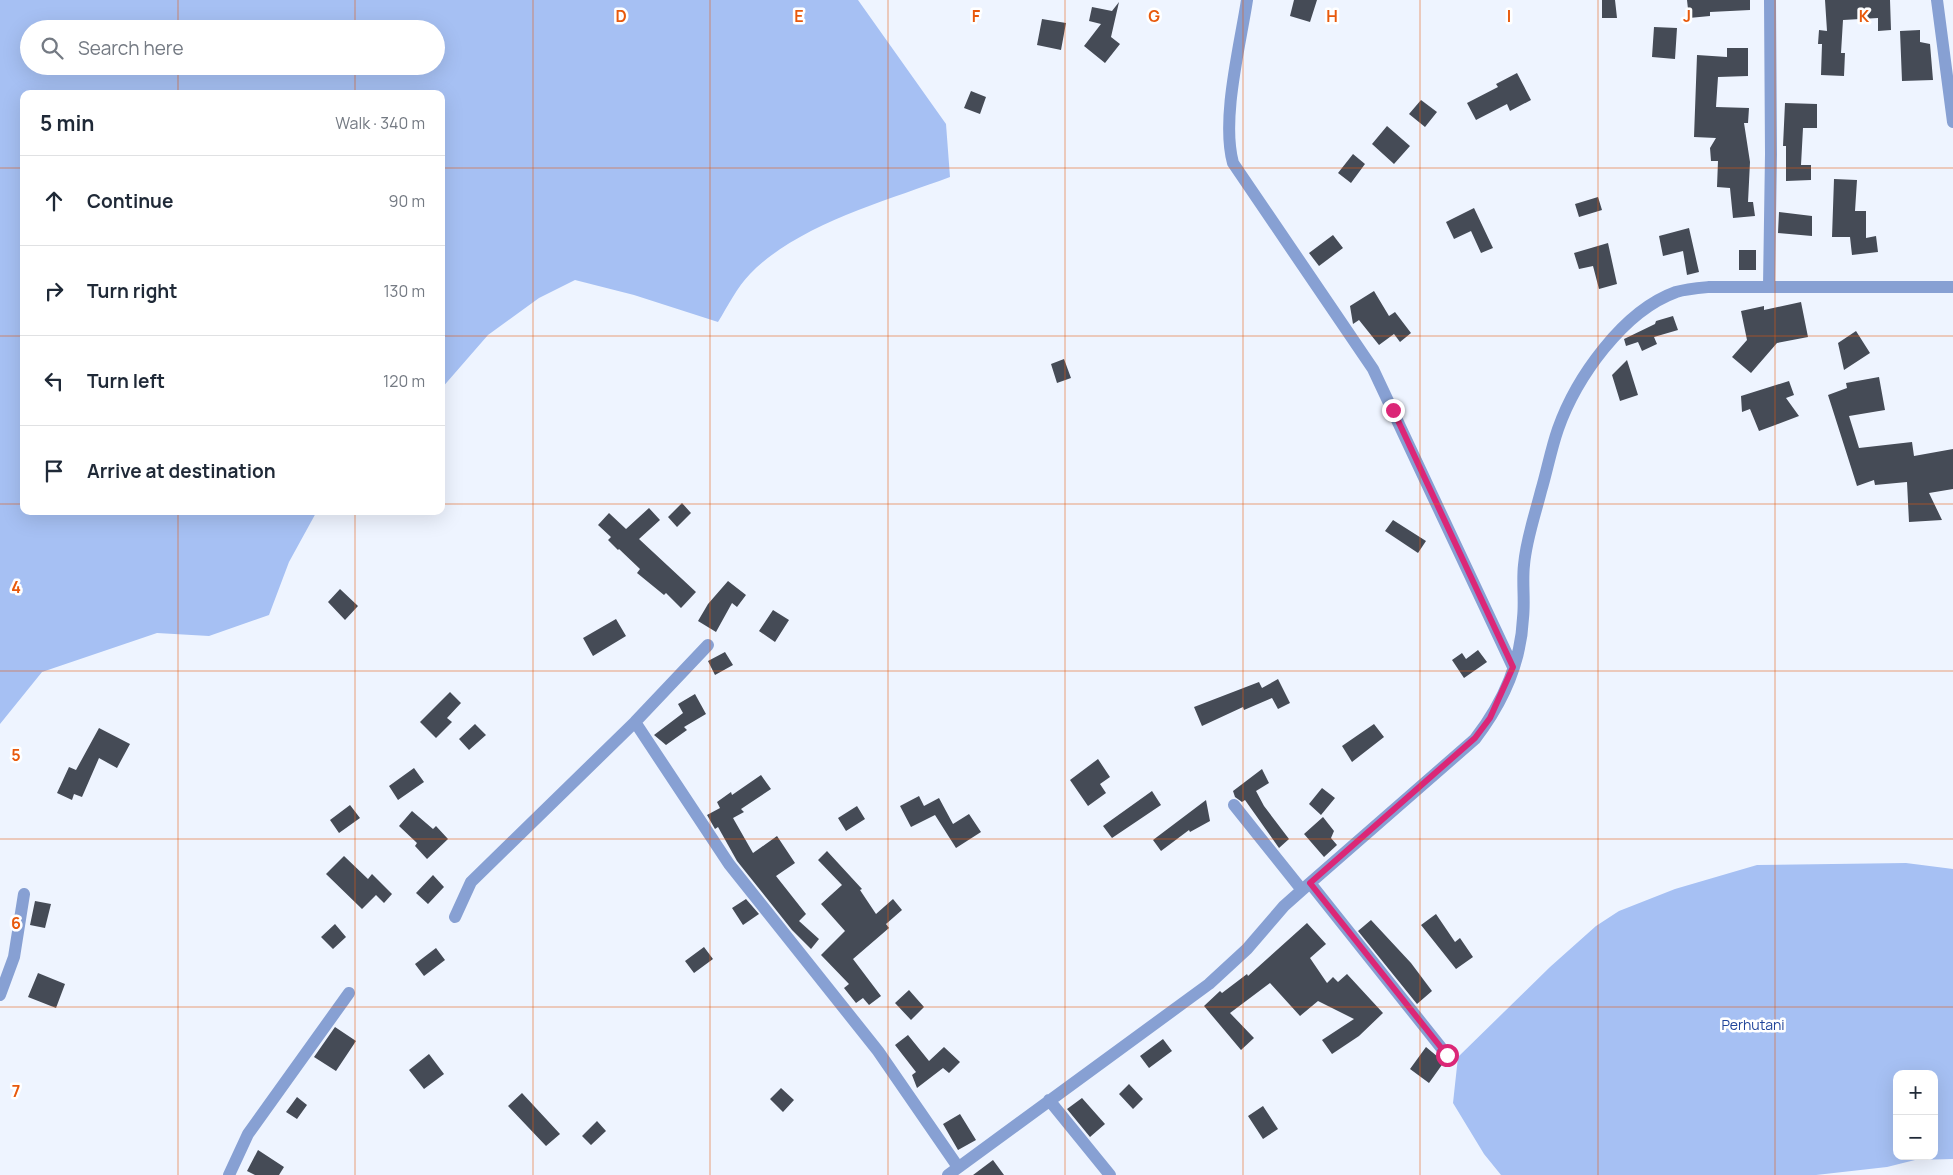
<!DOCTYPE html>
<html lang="en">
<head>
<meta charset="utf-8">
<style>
	body { margin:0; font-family:Manrope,sans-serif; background:#f6f6f7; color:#1f2937 }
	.controls { position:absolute; right:15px; bottom:15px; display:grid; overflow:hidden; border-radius:10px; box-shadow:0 5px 20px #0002 }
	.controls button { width:45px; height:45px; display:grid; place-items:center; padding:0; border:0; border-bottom:1px solid #e0e1e3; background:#fff; color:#1f2937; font:25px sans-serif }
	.stop { position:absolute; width:15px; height:15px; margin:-11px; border:4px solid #db2777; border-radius:50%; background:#fff }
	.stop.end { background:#db2777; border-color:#fff; box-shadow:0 1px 5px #0008 }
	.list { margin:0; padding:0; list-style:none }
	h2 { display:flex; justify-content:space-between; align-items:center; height:65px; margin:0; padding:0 20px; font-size:21px }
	h2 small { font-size:16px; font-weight:400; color:#747a83 }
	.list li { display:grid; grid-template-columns:32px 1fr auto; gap:15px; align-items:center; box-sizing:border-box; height:90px; padding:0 20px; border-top:1px solid #e0e1e3 }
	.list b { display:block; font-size:19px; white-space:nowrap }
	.list em { font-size:16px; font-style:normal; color:#747a83 }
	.icon { flex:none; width:28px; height:28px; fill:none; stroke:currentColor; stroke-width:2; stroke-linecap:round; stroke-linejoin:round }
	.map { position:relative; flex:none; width:1953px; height:1175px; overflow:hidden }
	.search { position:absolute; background:#fff; box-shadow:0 5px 20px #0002; left:20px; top:20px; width:425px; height:55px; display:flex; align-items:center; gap:12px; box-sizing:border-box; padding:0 18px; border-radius:28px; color:#747a83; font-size:19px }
	.panel { position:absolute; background:#fff; box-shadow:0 5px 20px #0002; left:20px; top:90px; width:425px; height:425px; border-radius:10px }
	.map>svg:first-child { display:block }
	.green { fill:#a6c0f3; fill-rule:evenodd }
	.building { fill:#454b56 }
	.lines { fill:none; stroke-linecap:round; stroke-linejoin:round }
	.minor { stroke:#87a0d3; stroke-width:12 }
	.route { stroke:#db2777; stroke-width:6 }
	.grid { fill:none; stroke:#e8590c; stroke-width:1; stroke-opacity:0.55 }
	.labels { text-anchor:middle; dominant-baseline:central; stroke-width:5; stroke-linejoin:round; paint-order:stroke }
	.park-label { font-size:14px; fill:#20449a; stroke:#fff }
	.grid-label { font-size:16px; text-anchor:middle; font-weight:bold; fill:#e8590c; stroke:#fff; stroke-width:5; stroke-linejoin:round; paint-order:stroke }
</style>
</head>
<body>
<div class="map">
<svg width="1953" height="1175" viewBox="0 0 1953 1175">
	<rect width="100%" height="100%" fill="#eef4ff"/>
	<path class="green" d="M0,0H858L946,124L950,177C886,201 797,225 750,274C737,287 728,306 718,322L634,295L575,280L539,298L488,335L441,389V94H24V511H317L289,562L269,615L209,636L157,633L42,672L0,724ZM29,29H436V66H29Z
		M1906,863L1953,869V1159L1915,1160L1887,1167L1816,1175H1501L1484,1154L1453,1103L1458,1057L1550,967L1596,926L1619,911L1675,889L1757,865ZM1897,1074H1934V1156H1897Z"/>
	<path class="building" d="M1294,0H1317L1310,22L1290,16Z
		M1602,0H1615L1617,18H1602Z
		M1687,0H1750V10L1710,12V16L1689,18Z
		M1825,0H1890L1891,30L1878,31V18L1843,20L1841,53H1845L1844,76L1821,75L1822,44H1818L1819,30L1827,31Z
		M1119,2L1111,37L1120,44L1105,63L1084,46L1101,24L1089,21L1092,7L1112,11Z
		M1042,19L1066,23L1061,50L1037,45Z
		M1654,27L1677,28L1675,59L1652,57Z
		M1920,30V42L1930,44L1933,80L1902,81L1900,31Z
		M1727,48H1748V76L1718,77L1716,107L1749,108L1748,123H1744L1750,162L1748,202H1753L1755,216L1733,218L1730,188L1717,187L1718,161H1711L1710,148L1716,138L1694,137L1697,55L1727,57Z
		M1517,73L1531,100L1510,111L1507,104L1476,120L1467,103L1498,87L1496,84Z
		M971,91L986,97L980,114L964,108Z
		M1421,100L1437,112L1425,127L1409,114Z
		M1785,103L1817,104V128H1803L1801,165H1811V180L1786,181V146H1783Z
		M1387,126L1410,146L1394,164L1372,144Z
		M1353,154L1365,164L1351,183L1338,173Z
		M1834,179L1857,180L1855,211H1866V238L1876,236L1878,252L1852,255L1850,237H1832Z
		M1598,197L1602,210L1579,217L1575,204Z
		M1474,208L1493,248L1481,253L1471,231L1454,239L1446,222Z
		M1779,212L1812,216V236L1778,233Z
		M1689,228L1699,272L1687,275L1683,251L1663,256L1659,236Z
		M1333,235L1343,248L1319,266L1309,253Z
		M1608,243L1617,284L1599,289L1593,266L1579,269L1574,253Z
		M1739,250H1756V270H1739Z
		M1374,291L1389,316L1395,312L1411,333L1400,342L1394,334L1379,345L1359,320L1353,324L1350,306Z
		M1801,302L1808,337L1777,343L1751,373L1732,357L1747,340L1741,311L1764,306V310Z
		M1673,316L1678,330L1654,337L1657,344L1642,351L1638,342L1626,346L1624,339L1655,324L1656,321Z
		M1856,331L1870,353L1844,370L1838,343Z
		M1064,359L1071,378L1057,383L1051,364Z
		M1627,360L1638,395L1620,401L1612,375Z
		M1879,377L1885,410L1849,416L1859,448L1912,442L1914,456L1953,449V489L1929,493L1942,520L1909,522L1907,482L1875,485L1874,480L1857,486L1828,395L1847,388L1846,383Z
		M1789,381L1794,395L1786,398L1799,416L1759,431L1750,409L1742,412L1741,396Z
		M682,503L691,513L677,527L668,517Z
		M649,508L660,520L639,539L696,592L681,608L666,593L664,595L637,573L640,569L619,549L618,550L608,540L611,537L598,525L609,513L626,529Z
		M1393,520L1426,541L1418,553L1385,531Z
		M728,581L746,595L737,607L732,603L716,632L698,621L708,604Z
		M340,589L358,606L345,620L328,602Z
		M773,610L789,620L775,642L759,631Z
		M616,619L626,636L593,656L583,638Z
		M1478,650L1487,662L1464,678L1452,660L1462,653L1466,659Z
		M725,652L733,665L715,675L708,661Z
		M1278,679L1290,703L1278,709L1272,698L1244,710L1243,707L1202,726L1194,707L1259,682L1262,688Z
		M450,692L461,703L447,718L452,722L436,738L420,722Z
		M695,694L706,714L684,727L687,730L666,745L654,735L683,713L678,704Z
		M475,724L486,735L469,750L459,739Z
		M1374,724L1384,737L1352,762L1342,746Z
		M99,728L130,744L117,768L99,758L82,797L74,794L72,800L57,793L69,767L76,770Z
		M1098,759L1110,777L1100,784L1106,793L1088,806L1070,780Z
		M414,768L424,782L398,800L389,786Z
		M1262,769L1269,783L1256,791L1264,806L1289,839L1279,848L1245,800L1242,802L1235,797L1233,791Z
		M761,775L771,789L741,809L744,812L733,818L753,853L777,836L795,863L776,876L806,914L799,921L819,939L811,949L792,930L737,861L718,827L715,829L707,815L720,808L717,802L731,792L732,795Z
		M1322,788L1335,798L1321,815L1309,804Z
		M1152,791L1161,805L1112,838L1103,826Z
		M919,796L924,806L939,798L953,824L969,814L981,832L956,848L935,815L911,827L900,806Z
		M1206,800L1210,821L1190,832L1189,830L1161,851L1153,840Z
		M350,805L360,818L339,833L330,820Z
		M857,806L865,819L846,831L838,818Z
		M412,811L433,829L436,826L448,839L427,859L415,846L417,843L399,826Z
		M1323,817L1334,831L1331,838L1337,845L1324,857L1304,834Z
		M827,851L862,889L860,890L876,914L893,899L902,910L886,924L889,928L853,959L881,996L869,1005L863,998L856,1003L844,988L849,984L821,955L845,931L821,904L842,885L818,860Z
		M344,856L368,879L372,874L392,894L384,903L376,895L362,909L326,874Z
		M433,875L444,887L428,904L416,893Z
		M746,899L759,914L743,925L732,908Z
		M35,901L51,904L45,928L30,925Z
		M1436,914L1455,942L1460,938L1473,957L1456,969L1421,925Z
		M1371,920L1411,963L1432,991L1417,1004L1358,931Z
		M1307,923L1326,944L1310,958L1327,983L1333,977L1338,982L1347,974L1383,1013L1359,1036L1332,1054L1322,1040L1354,1019L1318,1001L1300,1016L1270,983L1230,1013L1254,1038L1241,1050L1204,1006L1220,991L1222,993L1247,974L1248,976Z
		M335,924L346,937L333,949L321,937Z
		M704,947L713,959L694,973L685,961Z
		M436,948L445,960L424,976L415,964Z
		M38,973L65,984L56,1008L28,997Z
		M909,990L924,1007L911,1020L895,1003Z
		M335,1027L356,1041L336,1071L314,1057Z
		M908,1035L929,1061L944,1047L960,1062L949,1073L943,1068L917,1088L912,1075L916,1072L895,1045Z
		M1163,1039L1172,1051L1149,1068L1140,1056Z
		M1426,1047L1444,1062L1429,1083L1410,1069Z
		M429,1054L444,1074L424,1089L409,1070Z
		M1129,1084L1143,1099L1133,1109L1119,1094Z
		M781,1088L794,1100L783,1112L770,1099Z
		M522,1093L560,1134L546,1146L508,1106Z
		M297,1097L307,1105L297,1119L286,1112Z
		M1082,1098L1105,1124L1090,1137L1067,1109Z
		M1263,1106L1278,1129L1263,1139L1248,1116Z
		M960,1114L976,1140L958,1150L943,1124Z
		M597,1121L606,1131L591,1145L582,1136Z
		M258,1150L284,1167L279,1175H255L247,1171Z
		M993,1160L1004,1175H973Z"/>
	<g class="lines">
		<path class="minor" d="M1247,0C1240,46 1221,119 1233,163L1373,369L1513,667
			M1937,0L1953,122
			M1769,286L1771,154L1770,0
			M635,722L729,864L878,1051L958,1167
			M1234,805L1302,890
			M1310,883L1447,1055
			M455,917L471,882L635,722L708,645
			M0,995L14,957L24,894
			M1049,1100L1110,1175
			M229,1175L248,1134L349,993
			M948,1175L1209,984L1247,949L1284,906L1302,890L1475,739C1502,704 1521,662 1523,618C1525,600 1522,582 1524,565C1526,540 1535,515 1541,491C1547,471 1551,449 1558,429C1576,378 1623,311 1676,292C1686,289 1698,288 1709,287H1953"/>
	</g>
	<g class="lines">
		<path class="route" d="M1393,410L1513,667L1490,718L1475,738L1310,883L1447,1055"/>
	</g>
	<path class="grid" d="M178,0V29M355,0V29M533,0V1175M710,0V1175M888,0V1175M1065,0V1175M1243,0V1175M1420,0V1175M1598,0V1175M1775,0V1175M178,66V94M355,66V94M0,168H24M441,168H1953M0,336H24M441,336H1953M0,504H24M441,504H1953M178,511V1175M355,511V1175M0,671H1953M0,839H1953M0,1007H1953"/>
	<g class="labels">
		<g class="park-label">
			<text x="1753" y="1024">Perhutani</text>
		</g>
	</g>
	<g class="grid-label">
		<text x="621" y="22">D</text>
		<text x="799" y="22">E</text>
		<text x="976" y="22">F</text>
		<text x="1154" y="22">G</text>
		<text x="1332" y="22">H</text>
		<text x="1509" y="22">I</text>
		<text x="1687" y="22">J</text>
		<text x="1864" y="22">K</text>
		<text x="16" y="593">4</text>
		<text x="16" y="761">5</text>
		<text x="16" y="929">6</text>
		<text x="16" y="1097">7</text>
	</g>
</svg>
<div class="controls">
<button>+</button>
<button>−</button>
</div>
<div class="stop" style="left:1447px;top:1055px"></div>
<div class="stop end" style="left:1393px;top:410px"></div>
<div class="search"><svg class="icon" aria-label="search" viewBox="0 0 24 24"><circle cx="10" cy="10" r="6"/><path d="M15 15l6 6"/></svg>Search here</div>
<section class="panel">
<h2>5 min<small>Walk · 340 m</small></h2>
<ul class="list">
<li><svg class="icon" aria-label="ahead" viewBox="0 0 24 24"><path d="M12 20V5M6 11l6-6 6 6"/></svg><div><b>Continue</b></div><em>90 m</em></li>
<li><svg class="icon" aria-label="right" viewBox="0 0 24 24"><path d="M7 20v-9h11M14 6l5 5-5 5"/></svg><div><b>Turn right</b></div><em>130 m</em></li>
<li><svg class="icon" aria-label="left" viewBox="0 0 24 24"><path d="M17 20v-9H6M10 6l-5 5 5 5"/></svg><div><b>Turn left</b></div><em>120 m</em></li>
<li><svg class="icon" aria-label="arrive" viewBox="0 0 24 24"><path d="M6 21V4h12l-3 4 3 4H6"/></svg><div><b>Arrive at destination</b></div></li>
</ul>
</section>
</div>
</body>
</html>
